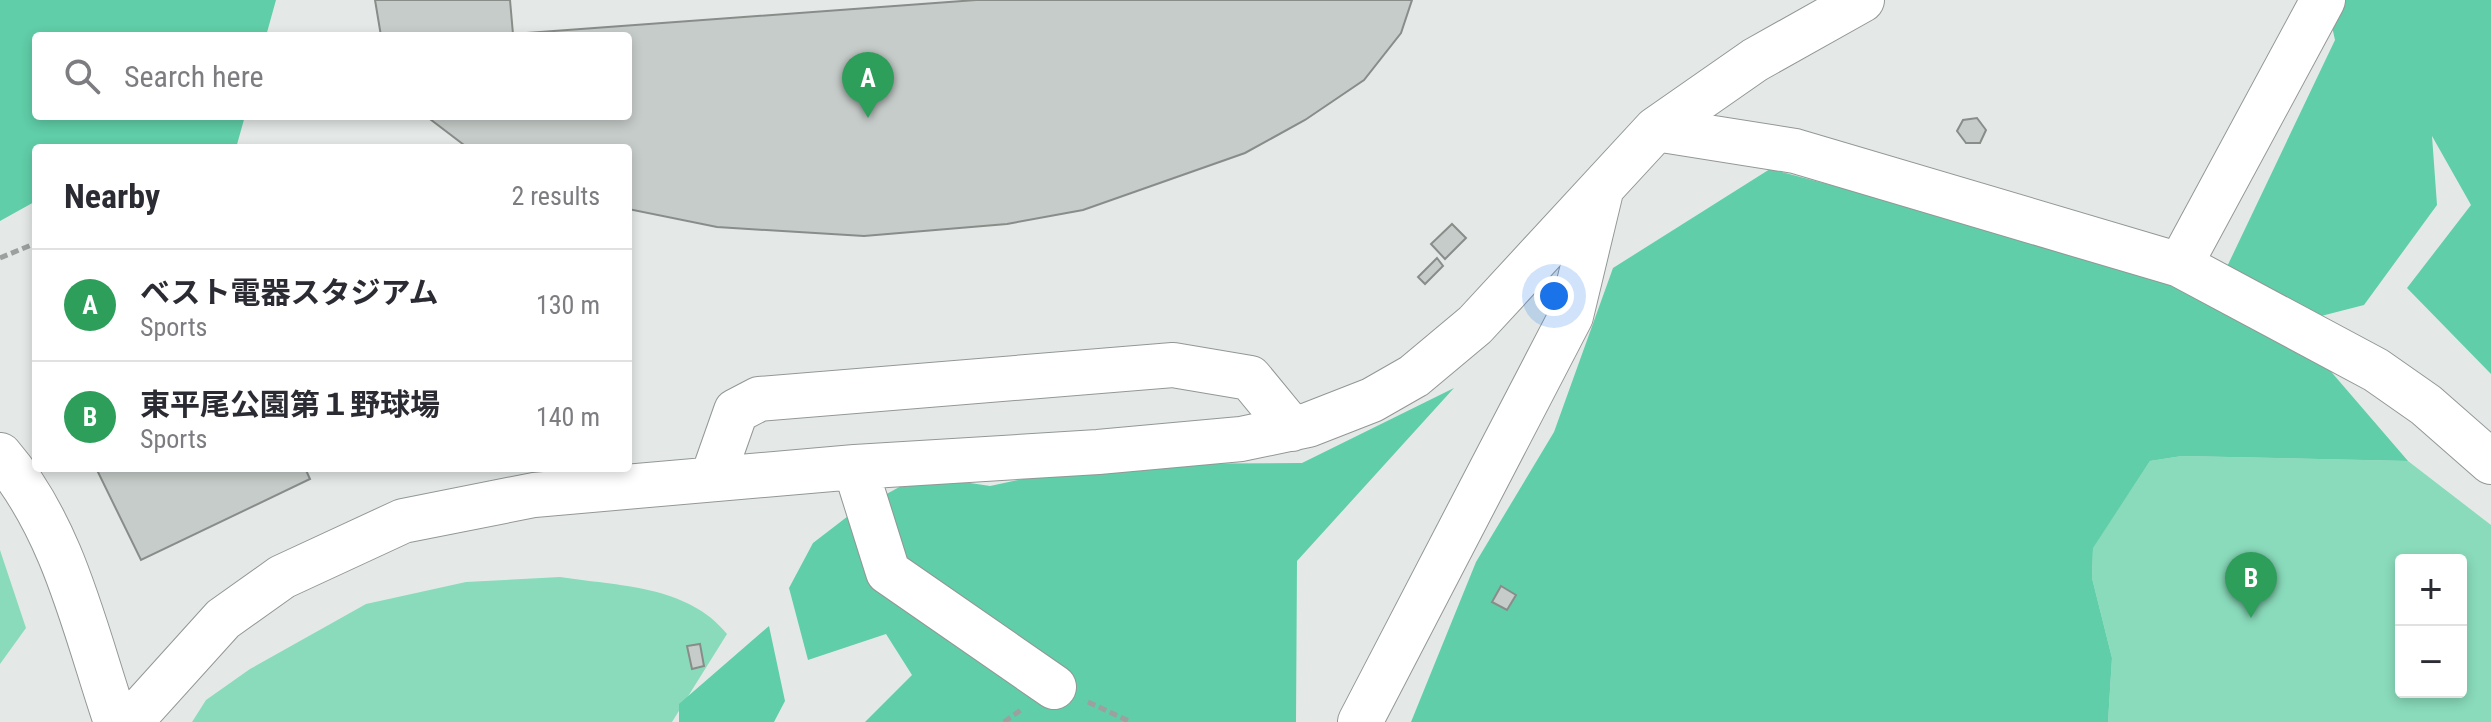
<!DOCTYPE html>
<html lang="en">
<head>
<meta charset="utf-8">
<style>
	body { margin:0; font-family:"Roboto Condensed","Noto Sans JP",sans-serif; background:#f2f2f3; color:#2b2b33 }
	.controls { position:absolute; right:24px; bottom:24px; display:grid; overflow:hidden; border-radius:8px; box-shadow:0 4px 12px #0003 }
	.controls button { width:72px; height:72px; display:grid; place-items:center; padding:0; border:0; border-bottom:2px solid #e1e1e2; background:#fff; color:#2b2b33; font:40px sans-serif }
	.you { position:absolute; left:1554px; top:296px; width:28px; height:28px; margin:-20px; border:6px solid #fff; border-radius:50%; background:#1a73e8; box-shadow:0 0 0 12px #1a73e833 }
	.badge { display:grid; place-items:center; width:52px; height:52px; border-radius:50%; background:#b45309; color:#fff; font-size:26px; font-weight:700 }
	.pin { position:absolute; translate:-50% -66px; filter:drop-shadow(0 2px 4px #0008) }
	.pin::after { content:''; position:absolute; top:42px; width:28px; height:24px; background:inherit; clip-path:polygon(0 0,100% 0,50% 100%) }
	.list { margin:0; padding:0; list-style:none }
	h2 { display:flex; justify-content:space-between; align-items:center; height:104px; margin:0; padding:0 32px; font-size:34px }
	h2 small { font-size:26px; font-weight:400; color:#7c7c81 }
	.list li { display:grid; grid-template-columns:52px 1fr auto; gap:24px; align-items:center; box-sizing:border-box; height:112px; padding:0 32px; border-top:2px solid #e1e1e2 }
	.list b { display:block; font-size:30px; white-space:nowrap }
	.list p { margin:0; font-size:26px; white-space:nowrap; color:#7c7c81 }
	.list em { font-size:26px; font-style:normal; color:#7c7c81 }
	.icon { flex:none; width:44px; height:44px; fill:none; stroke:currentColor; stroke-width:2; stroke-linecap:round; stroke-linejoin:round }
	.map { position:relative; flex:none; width:2491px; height:722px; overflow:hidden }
	.search { position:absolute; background:#fff; box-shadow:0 4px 12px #0003; left:32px; top:32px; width:600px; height:88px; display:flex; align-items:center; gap:20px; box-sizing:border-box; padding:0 28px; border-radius:8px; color:#7c7c81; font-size:30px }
	.panel { position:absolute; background:#fff; box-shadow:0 4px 12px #0003; left:32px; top:144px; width:600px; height:328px; border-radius:8px }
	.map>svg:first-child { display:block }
	.green { fill:#89dbbb; fill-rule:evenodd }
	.forest { fill:#60cea8 }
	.building { fill:#c6ccc9; stroke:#888d8a; stroke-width:2 }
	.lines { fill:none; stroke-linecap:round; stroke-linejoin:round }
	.minor-casing { stroke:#929795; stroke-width:46 }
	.path { stroke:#9ca09e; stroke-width:5; stroke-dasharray:8 4; stroke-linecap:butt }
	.minor { stroke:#fff; stroke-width:44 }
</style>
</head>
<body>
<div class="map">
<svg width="2491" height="722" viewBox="0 0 2491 722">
	<rect width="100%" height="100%" fill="#e4e9e7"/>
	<path class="green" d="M2182,456L2408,461L2491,525V722H2108L2112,658L2092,578L2093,547L2150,461ZM2401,560H2461V692H2401Z
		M0,550L26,628L0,664Z
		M560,577C617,586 688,585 727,634L672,722H192L206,700L250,669L366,604L466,582Z"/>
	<path class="forest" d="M0,0H276L266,36H36V116H245L236,148H36V201L0,221Z
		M2326,0H2491V374L2407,288L2471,205L2432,136L2437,205L2364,305L2290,324L2408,461L2182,456L2150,461L2093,548L2092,578L2112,658L2108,722H1411L1476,562L1554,432L1613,268L1770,169L2094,255L2224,273L2335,40Z
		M1454,388L1297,561L1296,722H865L912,675L886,634L808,660L789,588L813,543L852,513L903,485L944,479L990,486L1092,464L1302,463Z
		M769,626L785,701L774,722H679V704Z"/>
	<path class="building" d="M375,0H510L513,34L976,0H1412L1401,33L1364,80L1305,120L1245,153L1083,210L1007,224L864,236L717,227L628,209V148H468L426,116H628V36H381Z
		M976,0H1412L1401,33L1364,80L1305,120L1245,153L1083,210L1007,224L864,236L717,227L628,209V148H468L426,116H628V36H506L513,34Z
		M1977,118L1986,130L1980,143H1966L1957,131L1963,120Z
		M1452,224L1466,238L1445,259L1431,244Z
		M1437,258L1443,266L1425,284L1418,277Z
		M96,468H305L310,479L141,560Z
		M1501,586L1516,595L1507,610L1492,602Z
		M700,644L704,666L692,669L687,646Z"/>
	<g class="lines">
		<g class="minor-casing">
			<path id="minor" d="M1656,129L1795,151L2180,265L2376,370L2426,405L2491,462
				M2180,265L2323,0
				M0,455C64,529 85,631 116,722
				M855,467L888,572L1054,687
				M712,479L736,411L759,399L1173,365L1250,378L1292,429
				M130,722L223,619L282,577L403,521L534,495L855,467L1098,452L1241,439L1308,425L1372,400L1414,376L1475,325L1656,129L1755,60L1862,0
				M1360,722L1571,316L1601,191"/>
		</g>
		<path class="path" d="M0,258L36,243
			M1088,702L1131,722
			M1004,722L1021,710"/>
		<use href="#minor" class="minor"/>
	</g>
</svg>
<div class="controls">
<button>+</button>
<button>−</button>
</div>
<div class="you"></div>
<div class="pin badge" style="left:868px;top:118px;background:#2e9e5b">A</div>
<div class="pin badge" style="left:2251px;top:618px;background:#2e9e5b">B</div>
<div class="search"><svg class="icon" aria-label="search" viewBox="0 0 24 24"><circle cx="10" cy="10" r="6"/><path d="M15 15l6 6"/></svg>Search here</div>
<section class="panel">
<h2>Nearby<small>2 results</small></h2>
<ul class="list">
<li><span class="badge" style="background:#2e9e5b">A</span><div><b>ベスト電器スタジアム</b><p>Sports</p></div><em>130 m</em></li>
<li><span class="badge" style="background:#2e9e5b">B</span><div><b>東平尾公園第１野球場</b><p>Sports</p></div><em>140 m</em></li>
</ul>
</section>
</div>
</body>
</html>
